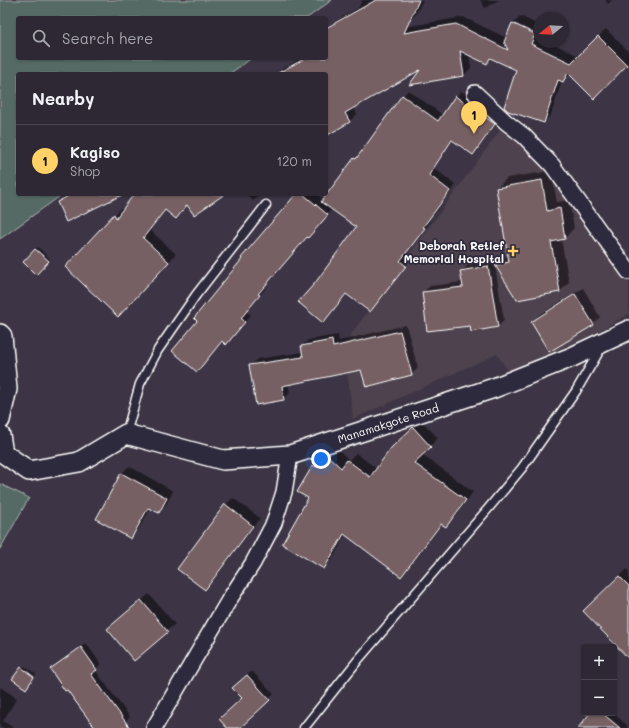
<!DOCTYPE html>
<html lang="en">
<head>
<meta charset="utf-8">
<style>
	body { margin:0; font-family:Mali,sans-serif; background:#3a3440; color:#f1f3f6 }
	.controls { position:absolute; right:12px; bottom:12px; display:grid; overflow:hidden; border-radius:4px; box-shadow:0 1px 3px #0004 }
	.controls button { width:36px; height:36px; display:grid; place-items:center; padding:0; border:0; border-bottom:1px solid #49444f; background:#2e2834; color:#f1f3f6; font:20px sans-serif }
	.compass { position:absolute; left:533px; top:12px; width:36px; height:36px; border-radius:50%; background:#2e2834; box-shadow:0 1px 3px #0004; rotate:252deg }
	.you { position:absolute; left:321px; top:459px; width:14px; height:14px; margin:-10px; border:3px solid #fff; border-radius:50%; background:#1a73e8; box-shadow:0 0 0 6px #1a73e833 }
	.badge { display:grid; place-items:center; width:26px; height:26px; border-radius:50%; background:#ffd166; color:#111; font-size:13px; font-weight:700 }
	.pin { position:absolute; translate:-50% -33px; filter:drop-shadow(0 1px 2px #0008) }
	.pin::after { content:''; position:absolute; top:21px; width:14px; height:12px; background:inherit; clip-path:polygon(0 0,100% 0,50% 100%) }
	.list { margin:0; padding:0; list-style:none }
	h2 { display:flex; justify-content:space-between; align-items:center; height:52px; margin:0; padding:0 16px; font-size:17px }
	h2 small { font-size:13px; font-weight:400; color:#a7a6ac }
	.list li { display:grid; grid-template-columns:26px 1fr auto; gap:12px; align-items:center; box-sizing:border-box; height:72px; padding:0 16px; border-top:1px solid #49444f }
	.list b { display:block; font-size:15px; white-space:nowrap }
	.list p { margin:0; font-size:13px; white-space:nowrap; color:#a7a6ac }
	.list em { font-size:13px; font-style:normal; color:#a7a6ac }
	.icon { flex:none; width:22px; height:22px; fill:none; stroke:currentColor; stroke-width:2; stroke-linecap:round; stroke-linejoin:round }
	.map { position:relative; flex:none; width:629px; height:728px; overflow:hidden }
	.search { position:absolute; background:#2e2834; box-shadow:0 1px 3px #0004; left:16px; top:16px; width:312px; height:44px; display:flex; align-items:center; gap:10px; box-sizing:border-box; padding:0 14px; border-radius:4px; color:#a7a6ac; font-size:15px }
	.panel { position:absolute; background:#2e2834; box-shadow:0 1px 3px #0004; left:16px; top:72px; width:312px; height:124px; border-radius:4px }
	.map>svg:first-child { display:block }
	.built { fill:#4e424e }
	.green { fill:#566b65; stroke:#aab5b2 }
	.shadow { fill:#0007 }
	.building { fill:#766064; stroke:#fff }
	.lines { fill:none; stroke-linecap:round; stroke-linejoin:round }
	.service-casing { stroke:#fff; stroke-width:11 }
	.minor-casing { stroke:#fff; stroke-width:18 }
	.tertiary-casing { stroke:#fff; stroke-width:22 }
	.service { stroke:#2f2a3d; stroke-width:8 }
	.minor { stroke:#2f2a3d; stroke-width:15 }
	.tertiary { stroke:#2f2a3d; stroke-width:19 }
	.poi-dot { fill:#ffd166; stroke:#2f2a3d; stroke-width:1.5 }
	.labels { text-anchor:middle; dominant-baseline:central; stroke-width:3.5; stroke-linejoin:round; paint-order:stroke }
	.poi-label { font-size:11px; font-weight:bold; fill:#fff; stroke:#2f2a3d; text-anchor:end }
	.street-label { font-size:11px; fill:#fff; stroke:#2f2a3d }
</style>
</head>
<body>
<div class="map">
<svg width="629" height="728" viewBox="0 0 629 728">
	<rect width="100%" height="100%" fill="#3d3545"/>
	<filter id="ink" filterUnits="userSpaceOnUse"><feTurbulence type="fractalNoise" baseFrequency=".025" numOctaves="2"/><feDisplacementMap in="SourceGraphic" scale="8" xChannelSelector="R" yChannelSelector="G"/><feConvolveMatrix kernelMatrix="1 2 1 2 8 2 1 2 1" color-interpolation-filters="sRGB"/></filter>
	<g filter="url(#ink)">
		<path class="built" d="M506,122L524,136L629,272V314L552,357L509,372L497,354L353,419L344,344Z"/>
		<path class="green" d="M0,0H332L307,18H18V58H252L229,74H18V194H63L0,239Z
			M0,484L29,498L0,549Z"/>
		<path class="shadow" d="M362,0H423L416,14L408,22L398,28L463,17L507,38L513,23L520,16L539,25L538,34L515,23V25L539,37V42H550L579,56L606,29L629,52V62L594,97L570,74L562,81L551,115L544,122L517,69L492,58L487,63L469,54L471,68L464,75L423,67L354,108L357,114L350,121L326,135V74H274L301,58H326V27L358,8Z
			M480,0H499L485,8Z
			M605,0H612L608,4Z
			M408,90L443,115L456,97L461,91L500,118L479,148L473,154L453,140L434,168L456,185L429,221L430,222L405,255L411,259L378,302L347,293L329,316L357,227L332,209L264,287L266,288L246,311L251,315L233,337L223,340L204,364L297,194H317L324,200L403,96Z
			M551,171L557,202L569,200L574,228L565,238L561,239L569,282L560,292L497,265L506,256L509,255L497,188L507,178Z
			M69,194H111L58,202L63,197Z
			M136,194H223L188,205L176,217L166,209L150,230L176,254L126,308L66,267L122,207L123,210Z
			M247,194H261L253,201Z
			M38,247L50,259L36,273L24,262Z
			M494,260L504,320L498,327L470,325L423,292L430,286L463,282L462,271L468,265Z
			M583,288L600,317L593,324L532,322L539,315Z
			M406,325L418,368L412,374L362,369L288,383L290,393L284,399L251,366L257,359L303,352L302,346L308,340L338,335L339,341Z
			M421,420L438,438L422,454L473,492L454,518L446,526L442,524L409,568L401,576L346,534L332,560L324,567L310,498L298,492L314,466L322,458L324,459L336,447L349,460L356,453L377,469L400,440Z
			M129,466L173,491L166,505L158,512L151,508L138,530L131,537L97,518L122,473Z
			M233,498L260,518L212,582L205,589L225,505Z
			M627,569L629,572V657L584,611Z
			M149,594L175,624L134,659L114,624Z
			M86,643L101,664L95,670L130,717L117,728H96L51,669L56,664Z
			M24,666L36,674L28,685L22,668Z
			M252,671L274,694L238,728H229L243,698L238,683Z
			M0,687L17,698L3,721L14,728H0Z
			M591,713H613L628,726L627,728H585Z"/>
		<path class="building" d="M376,0H419L404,33L456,24L508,50L504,42L512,23L535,34L531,44L571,63L598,36L627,65L594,99L568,73L563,82L558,80L544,123L508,111L504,107L516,70L490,58L487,64L460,51L464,76L409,85L420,70L345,113L350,122L326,136V74H276L306,58H326V28Z
			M402,95L438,121L455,96L495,124L473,155L452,140L429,175L450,191L423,227L425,228L400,261L406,266L370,312L346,294L323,323L298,302L315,283L356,227L321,202L354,158L356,159Z
			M542,180L547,211L560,208L565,239L551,242L560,292L517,300L495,265L509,262L496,188Z
			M72,194H124L66,222L57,202Z
			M134,194H225L194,215L187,205L176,219L165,210L143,238L169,262L118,317L65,267L114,214L116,218Z
			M296,194H303L328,215L308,238L307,237L258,294L260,295L241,318L245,322L226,345L222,341L197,372L172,351L197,321L194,318L242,259L241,258Z
			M35,249L49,261L36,275L23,262Z
			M488,266L498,327L471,332L470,326L427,331L422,292L463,287L460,271Z
			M575,294L594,325L549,352L531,322Z
			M400,331L412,375L366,387L361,370L282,386L284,400L256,405L249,365L303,357L301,346L332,340L333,347Z
			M413,427L431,447L414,463L466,500L446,527L441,524L401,577L344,534L324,569L282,544L308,498L297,492L313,465L316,467L327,455L341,468L347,460L370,477L391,448Z
			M121,473L167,498L159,513L148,508L131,539L96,519Z
			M225,504L253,526L205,590L177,569Z
			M619,576L629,586V659L583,611Z
			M141,600L168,632L134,661L107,629Z
			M81,647L97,670L91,674L130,728H95L67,690L65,691L50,669Z
			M21,667L34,677L26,689L12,679Z
			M247,675L270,700L240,728H227L219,719L242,698L232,688Z
			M590,713H602L620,728H578Z"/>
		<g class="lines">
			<g class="service-casing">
				<path id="service" d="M126,434L140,384L158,350L196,295L266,205
					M304,728L358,660L487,510L522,468L576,391L601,348"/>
			</g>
			<g class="minor-casing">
				<path id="minor" d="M475,93L506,122L524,136L552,165L629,272
					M154,728L229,600L253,563L274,523L284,492L290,455"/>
			</g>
			<g class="tertiary-casing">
				<path id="tertiary" d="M0,334L2,336L7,389L0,420
					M0,435L3,453L29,471L79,462L126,434L223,460L290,455L494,388L572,357L629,330"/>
			</g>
			<use href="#service" class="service"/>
			<use href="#minor" class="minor"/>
			<use href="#tertiary" class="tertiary"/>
		</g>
	</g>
	<path class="poi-dot" d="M511 245h4v4h4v4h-4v4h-4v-4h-4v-4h4z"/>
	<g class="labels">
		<g class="poi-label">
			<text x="504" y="245">Deborah Retief<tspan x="504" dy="13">Memorial Hospital</tspan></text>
		</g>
		<g class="street-label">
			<text transform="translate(388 423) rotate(-18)">Manamakgote Road</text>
		</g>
	</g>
</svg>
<div class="controls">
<button>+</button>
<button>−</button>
</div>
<svg class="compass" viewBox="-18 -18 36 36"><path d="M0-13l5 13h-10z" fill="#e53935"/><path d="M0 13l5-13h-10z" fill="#a7a6ac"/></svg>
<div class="you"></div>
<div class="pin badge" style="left:474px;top:134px">1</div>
<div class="search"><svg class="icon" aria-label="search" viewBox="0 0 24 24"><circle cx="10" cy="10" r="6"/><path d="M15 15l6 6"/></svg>Search here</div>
<section class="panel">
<h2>Nearby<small></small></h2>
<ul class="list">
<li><span class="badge">1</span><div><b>Kagiso</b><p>Shop</p></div><em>120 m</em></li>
</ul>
</section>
</div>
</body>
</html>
